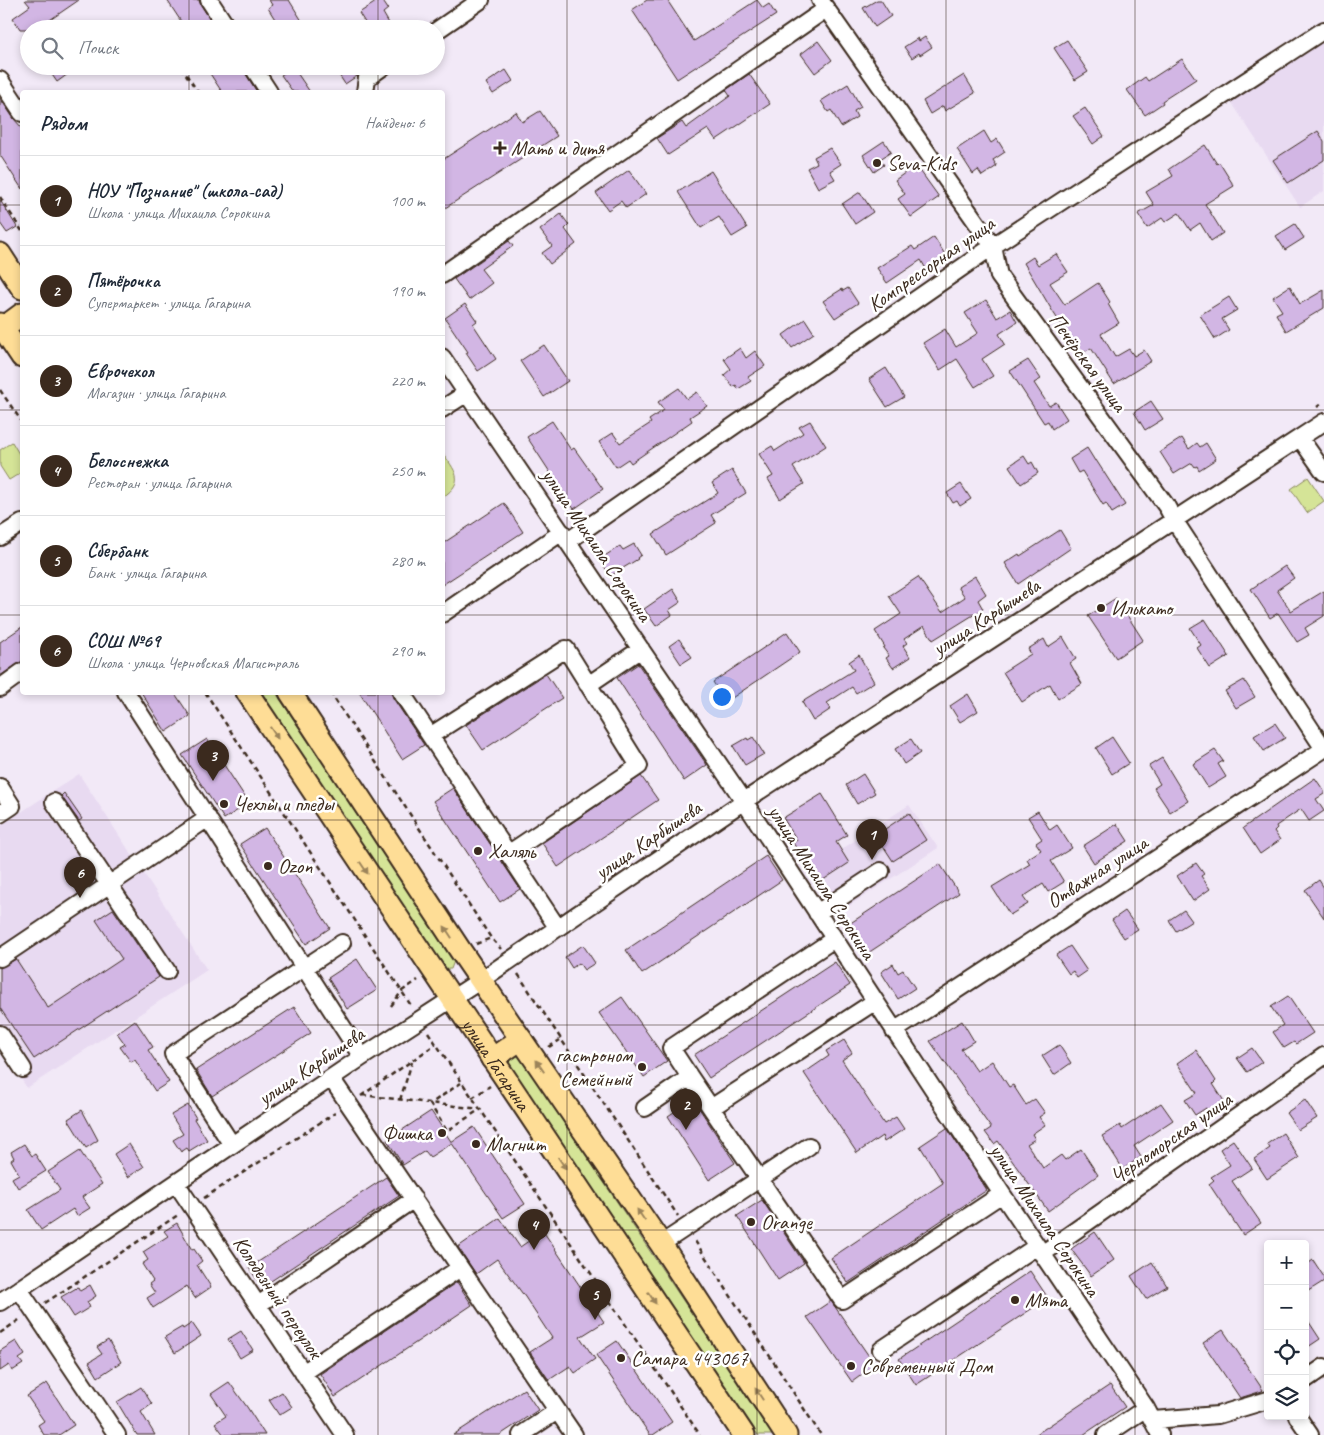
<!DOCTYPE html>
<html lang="ru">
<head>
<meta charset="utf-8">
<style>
	body { margin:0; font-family:Caveat,sans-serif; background:#f2f2f3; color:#1f2937 }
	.controls { position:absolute; right:15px; bottom:15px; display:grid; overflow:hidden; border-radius:5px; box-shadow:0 2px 8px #0003 }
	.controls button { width:45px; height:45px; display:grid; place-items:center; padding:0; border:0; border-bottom:1px solid #e0e1e3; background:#fff; color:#1f2937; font:25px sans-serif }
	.you { position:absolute; left:721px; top:696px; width:18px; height:18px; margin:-12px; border:4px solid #fff; border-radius:50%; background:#1a73e8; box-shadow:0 0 0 8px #1a73e833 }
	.badge { display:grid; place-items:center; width:32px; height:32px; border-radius:50%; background:#3b2a1e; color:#fff; font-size:16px; font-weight:700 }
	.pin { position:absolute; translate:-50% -41px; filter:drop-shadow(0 1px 2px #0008) }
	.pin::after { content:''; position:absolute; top:26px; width:18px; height:15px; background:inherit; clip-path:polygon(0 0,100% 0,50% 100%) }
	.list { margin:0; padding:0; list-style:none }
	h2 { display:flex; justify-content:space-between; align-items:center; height:65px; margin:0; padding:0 20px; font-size:21px }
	h2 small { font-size:16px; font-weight:400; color:#747a83 }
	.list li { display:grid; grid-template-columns:32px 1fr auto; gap:15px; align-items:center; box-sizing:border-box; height:90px; padding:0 20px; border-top:1px solid #e0e1e3 }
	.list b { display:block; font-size:19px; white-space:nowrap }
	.list p { margin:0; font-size:16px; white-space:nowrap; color:#747a83 }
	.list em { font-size:16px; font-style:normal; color:#747a83 }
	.icon { flex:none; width:28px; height:28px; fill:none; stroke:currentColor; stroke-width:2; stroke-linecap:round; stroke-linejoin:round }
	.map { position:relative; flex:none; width:1324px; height:1435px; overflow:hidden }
	.search { position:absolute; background:#fff; box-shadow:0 2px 8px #0003; left:20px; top:20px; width:425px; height:55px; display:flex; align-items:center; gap:12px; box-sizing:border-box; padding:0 18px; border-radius:28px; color:#747a83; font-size:19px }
	.panel { position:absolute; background:#fff; box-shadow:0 2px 8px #0003; left:20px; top:90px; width:425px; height:605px; border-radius:5px }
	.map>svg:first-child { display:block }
	.built { fill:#e8daf1 }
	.green { fill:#d5e497; stroke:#88875a }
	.building { fill:#d2b6e4; stroke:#3b2a1e }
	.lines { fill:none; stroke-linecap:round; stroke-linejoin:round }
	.minor-casing { stroke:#3b2a1e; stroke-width:20 }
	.major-casing { stroke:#3b2a1e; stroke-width:25 }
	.path { stroke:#3b2a1e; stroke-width:2.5; stroke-dasharray:5 4; stroke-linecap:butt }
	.minor { stroke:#fff; stroke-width:16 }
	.major { stroke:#fedd96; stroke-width:21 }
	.oneway { fill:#9c845a }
	.grid { fill:none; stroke:#3b2a1e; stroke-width:1; stroke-opacity:0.55 }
	.poi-dot { fill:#3b2a1e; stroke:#fff; stroke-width:2 }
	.labels { text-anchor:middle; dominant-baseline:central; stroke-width:5; stroke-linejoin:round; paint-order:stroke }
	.poi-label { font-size:21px; fill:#3b2a1e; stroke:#fff; text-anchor:start }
	.street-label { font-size:21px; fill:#3b2a1e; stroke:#fff }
</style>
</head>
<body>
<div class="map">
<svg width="1324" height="1435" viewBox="0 0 1324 1435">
	<rect width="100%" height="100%" fill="#f2e9f7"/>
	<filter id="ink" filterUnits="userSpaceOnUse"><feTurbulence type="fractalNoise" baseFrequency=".02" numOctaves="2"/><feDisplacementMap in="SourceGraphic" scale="10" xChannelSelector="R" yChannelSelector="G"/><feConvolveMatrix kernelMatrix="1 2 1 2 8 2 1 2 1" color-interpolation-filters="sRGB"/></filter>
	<g filter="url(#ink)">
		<path class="built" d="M1324,38V191L1300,207L1230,100Z
			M79,774L207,970L27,1088L0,1046V826Z
			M909,805L938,848L835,915L807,872Z"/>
		<path class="green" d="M12,442L22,459V472L9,480L0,466V450Z
			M442,452C455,471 466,481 443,497Z
			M1308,477L1324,501L1307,513L1291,489Z
			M261,693H276L454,961L451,969H443Z
			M516,1055L520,1057L773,1435H758L509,1064V1059Z"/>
		<path class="building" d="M25,0H79L44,24L48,29H20L13,18L30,6Z
			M167,0H199L201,5L211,21L199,29H186Z
			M269,0H289L307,29H281L268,8L272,5Z
			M379,0H382L388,9L383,13L390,25L384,29H369L359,13Z
			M647,0H667L694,41L757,0L763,8L769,4L776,15L677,79L632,10Z
			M877,0H881L891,16L875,27L863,8Z
			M925,37L932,47L920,55L919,53L912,58L904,47L918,38L919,41Z
			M1067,40L1088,72L1075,80L1054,48Z
			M818,41L832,60L815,73L801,54Z
			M1182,59L1196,79L1162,101L1163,103L1145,115L1127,90L1145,77L1148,81Z
			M46,66H79L57,82Z
			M205,66H242L244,71L257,92H222Z
			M333,66H366L361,70L357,76L345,84Z
			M293,67L310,92H293L281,75Z
			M506,70L513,81L493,94L486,83Z
			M749,74L770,104L716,140L708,129L668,155L657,138L682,122L686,128L730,96L726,90Z
			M964,75L975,93L945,111L943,106L930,114L923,101Z
			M848,84L861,107L854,111L857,117L841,127L831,110L828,112L821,101Z
			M0,98L14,119L22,128V189L0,155Z
			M1085,108L1104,136L1093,144L1073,116Z
			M540,111L557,136L442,210V160L516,112L522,122Z
			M984,131L991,143L997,139L1005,152L993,160L997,166L982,176L978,170L973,174L957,149Z
			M1318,131L1324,141V160L1288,183L1273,160Z
			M884,141L891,152L880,159L884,165L874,172L863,155Z
			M1205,145L1217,164L1219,162L1234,186L1205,204L1223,233L1211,241L1200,223L1190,230L1179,213L1165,222L1162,218L1147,228L1138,214L1154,205L1146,192L1173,176L1169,169Z
			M830,148L841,164L830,171L835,179L818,188L807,168L817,163L814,157Z
			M916,165L939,197L911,217L898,199L905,194L895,180Z
			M629,170L646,194L626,208L621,201L608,210L596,193Z
			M711,171L747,228L732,237L719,217L701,228L678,192Z
			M860,192L873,212L855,224L842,204Z
			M0,200L17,227L7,233L0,223Z
			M561,214L569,225L565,229L576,244L550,264L542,253L552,246L540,230Z
			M1295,224L1304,238L1285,250L1276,236Z
			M934,237L946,256L926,269L921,260L887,283L877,268L912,246L915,250Z
			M509,241L513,246L481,269L492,283L469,300L454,279Z
			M1056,254L1068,272L1050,283L1065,305L1098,283L1110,302L1108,304L1119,323L1101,334L1115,357L1129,349L1134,356L1144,350L1151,361L1114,384L1091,348L1081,354L1053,312L1024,263L1033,257L1038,265Z
			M1290,286L1300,304L1324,290V308L1286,331L1276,314L1282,311L1273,297Z
			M848,288L858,303L835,318L823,301L842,289L843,291Z
			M1229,297L1237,310L1222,319L1229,330L1215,339L1200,315Z
			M986,300L997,318L1010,310L1017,322L999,334L1005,344L982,359L993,376L975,387L957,359L940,370L923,343L945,329L956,347L978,333L965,313Z
			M465,304L477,321L473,324L496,359L478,371L466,353L468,352L445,318Z
			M805,319L814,333L792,348L783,335Z
			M544,345L568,381L544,397L520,361Z
			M740,348L746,358L755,351L765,366L748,377L751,381L738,389L736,385L733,387L724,375L731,369L724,359Z
			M1028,360L1041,379L1034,383L1049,406L1056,402L1067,419L1052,429L1048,421L1044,423L1010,371Z
			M886,368L904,397L887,407L869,379Z
			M679,388L687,399L697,392L707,406L690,417L692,421L631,463L628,459L616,467L599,442L613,433L620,443L651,423L649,420L664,410L658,402Z
			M1151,401L1163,419L1145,430L1134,412Z
			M552,421L571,450L574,448L603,489L574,509L527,437Z
			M810,421L826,446L793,467L804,484L780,499L768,479L773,476L759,454L772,446L775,451L803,433L799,427Z
			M1182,438L1189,449L1197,443L1200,447L1206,443L1216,459L1199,470L1197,466L1195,467L1192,463L1174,474L1160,452Z
			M1087,448L1095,461L1096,460L1125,505L1112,513L1106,503L1103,505L1082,471L1078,473L1070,459Z
			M1024,456L1029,464L1032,462L1038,473L1021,484L1009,466Z
			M732,470L746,493L711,515L716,523L666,555L653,534L718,493L712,483Z
			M961,484L971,499L960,506L957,501L953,503L947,493Z
			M504,503L523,532L442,585V544Z
			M1060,530L1071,548L1018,584L1005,563L1019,554L1020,556Z
			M634,544L641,555L637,558L638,559L610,576L600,559L620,546L623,550Z
			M1285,566L1294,578L1277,590L1291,611L1324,591V616L1305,628L1309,635L1297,642L1278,613L1270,618L1251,589Z
			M975,576L986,594L978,600L983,609L933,640L924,626L904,639L907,643L903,646L910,657L893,668L886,658L889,656L883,648L885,647L875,631L901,614L889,596L918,577L942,612L965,597L958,587Z
			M673,589L681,602L669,610L672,615L656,626L644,609Z
			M1116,598L1143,640L1116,658L1088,616Z
			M1205,619L1229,656L1210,668L1197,648L1201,645L1190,628Z
			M22,627V661L0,676V642Z
			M787,632L800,652L726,702L713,682Z
			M1063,637L1076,659L1070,663L1082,684L1058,699L1050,684L1022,702L1003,672L1031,654L1028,649L1044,639L1048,647Z
			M679,639L692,657L681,664L669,646Z
			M859,655L874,682L856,693L852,687L827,703L831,709L813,721L802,702L854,670L849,662Z
			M638,664L707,765L684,781L617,678Z
			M546,674L562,698L483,750L466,725Z
			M1244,680L1255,697L1236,708L1225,691Z
			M141,692H174L190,716L166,732Z
			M359,692H391L393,698L424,745L402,759Z
			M968,694L978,711L960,722L950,706Z
			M1275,723L1285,738L1264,751L1254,736Z
			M753,737L764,754L745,765L733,746L747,738L748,740Z
			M1112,737L1129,763L1112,774L1096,748Z
			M207,739L249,803L224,819L182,755Z
			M911,739L920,753L904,764L895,749Z
			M1215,750L1223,761L1218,764L1226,777L1208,788L1193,764Z
			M1162,758L1188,801L1170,812L1154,788L1160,784L1149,766Z
			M863,774L875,793L857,804L846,785Z
			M641,776L658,800L558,867L542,843Z
			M1315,778L1324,791V794L1316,799L1324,811L1309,821L1301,809L1276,826L1277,828L1274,831L1280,840L1260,854L1243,828Z
			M453,788L520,889L500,902L433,801Z
			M64,793L82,819L79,821L61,796Z
			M822,794L847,835L836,842L849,863L817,884L809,872L811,870L793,843L797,840L783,818Z
			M1038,811L1050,830L1057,825L1072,848L1051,861L1064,882L1048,892L1043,884L1023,897L1028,904L1010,915L992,887L1030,864L1027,859L1041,850L1036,843L1042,839L1028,817Z
			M909,813L926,840L893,861L876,835Z
			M1117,824L1128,841L1094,863L1083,846Z
			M265,828L330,928L306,944L240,844Z
			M766,856L782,880L642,974L626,950Z
			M1196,863L1204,874L1201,876L1210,889L1193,901L1177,876Z
			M940,864L959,893L868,953L849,924Z
			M1319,880L1324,888V918L1305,890Z
			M113,909L159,977L34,1059L0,1008V968L16,959L48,1008L122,959L96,920Z
			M1184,910L1192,921L1176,931L1169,920Z
			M1125,911L1138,929L1124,938L1112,920Z
			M583,945L595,963L584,970L579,963L572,968L565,957Z
			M1070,946L1087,971L1077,978L1073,971L1069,974L1056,955Z
			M357,959L377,990L347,1009L328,978Z
			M835,962L850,985L709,1078L694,1055Z
			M893,964L898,973L903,970L915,988L898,999L881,972Z
			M1288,996L1313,1033L1296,1044L1294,1042L1284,1048L1273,1032L1283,1025L1271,1007Z
			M622,997L667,1061L644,1077L599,1013Z
			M294,1007L311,1033L212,1096L196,1070Z
			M135,1020L153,1047L148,1050L169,1082L155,1091L135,1060L131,1062L120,1047L125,1044L117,1033Z
			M962,1021L974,1041L961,1049L977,1071L992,1061L1009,1087L1013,1085L1026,1105L1035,1099L1045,1113L1039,1117L1045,1125L1032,1134L1035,1139L1027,1144L1043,1168L1061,1155L1065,1160L1081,1149L1098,1175L1048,1211L998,1141L994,1144L985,1132L991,1128L930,1041Z
			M844,1040L852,1053L842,1060L884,1124L896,1117L904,1129L884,1142L882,1136L857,1153L804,1073L829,1056L826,1051Z
			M1059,1045L1071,1063L1054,1075L1042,1056Z
			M1252,1048L1262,1062L1247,1072L1237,1058Z
			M1196,1050L1216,1081L1213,1084L1224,1101L1208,1111L1206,1108L1195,1115L1185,1100L1197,1093L1177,1063Z
			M693,1099L735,1163L709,1180L668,1116Z
			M1305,1100L1317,1118L1298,1130L1286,1113Z
			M1161,1103L1173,1120L1134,1146L1141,1157L1123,1169L1102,1136L1120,1125L1122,1129Z
			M188,1105L196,1118L194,1119L207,1140L189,1151L187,1148L181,1152L173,1140L183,1134L171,1115Z
			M82,1110L98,1140L86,1148L68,1119Z
			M431,1111L452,1143L430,1157L425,1151L403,1165L387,1140Z
			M474,1127L525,1204L503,1218L451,1142Z
			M947,1128L987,1190L848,1283L831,1258L943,1183L920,1146Z
			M1283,1133L1299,1158L1267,1179L1254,1159L1270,1148L1267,1144Z
			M1233,1140L1252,1168L1232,1181L1261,1223L1243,1235L1209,1184L1214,1180L1211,1177L1230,1165L1220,1149Z
			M24,1144L32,1156L35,1154L46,1171L18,1188L12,1178L19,1174L11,1160L14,1158L11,1152Z
			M129,1144L144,1167L128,1177L114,1154Z
			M80,1151L102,1184L82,1197L90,1208L77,1216L73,1209L41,1230L28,1210L60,1190L48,1172Z
			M386,1177L399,1196L262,1287L249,1268Z
			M762,1200L804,1263L778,1280L737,1216Z
			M500,1218L520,1247L543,1231L604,1322L580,1337L595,1359L575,1373L570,1366L549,1380L530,1352L552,1338L525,1297L497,1259L476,1274L458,1247Z
			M177,1223L192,1250L194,1249L202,1261L197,1265L211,1287L195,1298L187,1286L153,1308L147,1298L155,1293L149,1284L153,1281L142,1264L148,1260L143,1252L168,1236L164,1231Z
			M1095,1232L1114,1260L1091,1276L1071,1249Z
			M1313,1260L1324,1277V1281L1305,1293V1266Z
			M1152,1262L1167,1286L1146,1299L1131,1276Z
			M1030,1271L1048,1298L916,1385L899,1359Z
			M457,1282L472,1305L335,1397L320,1374Z
			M90,1285L96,1296L87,1302L90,1307L74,1317L61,1297L78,1287L80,1291Z
			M831,1301L875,1365L852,1382L807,1317Z
			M1305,1316L1320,1339L1305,1349Z
			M192,1323L201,1336L175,1353L165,1337L182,1327L183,1329Z
			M1223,1330L1263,1390L1262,1391L1240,1398L1203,1343Z
			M241,1331L253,1350L240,1358L228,1339Z
			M108,1340L121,1362L98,1377L89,1362L102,1354L97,1347Z
			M16,1341L25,1355L19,1359L23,1364L12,1371L9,1365L0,1371V1351Z
			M617,1341L672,1422L653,1435H650L596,1355Z
			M229,1382L247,1407L265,1435H224L215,1423L226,1416L211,1394Z
			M47,1383L74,1425L59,1435H44L38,1425L44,1421L27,1396Z
			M1110,1385L1125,1407L1083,1435H1035Z
			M141,1387L152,1404L141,1412L155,1435H137L117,1402Z
			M524,1389L538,1410L500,1435H453Z
			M282,1392L292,1407L279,1415L269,1400Z"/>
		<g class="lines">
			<g class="minor-casing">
				<path id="minor" d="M209,0L228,29
					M820,0L993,246L999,276L1167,507L1174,520L1324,749
					M436,31L481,0
					M252,66L269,92
					M0,80L22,113
					M365,92L367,78L384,66
					M442,275L826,9
					M442,357L744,801L1002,1194L1146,1408L1160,1435
					M442,409L467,393
					M1300,438L1324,472
					M0,537L22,523
					M568,541L993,246L1324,30
					M442,614L562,532
					M588,685L641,649
					M0,688L22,672
					M126,692L362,1057
					M401,692L557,927
					M430,736L566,649L639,766L508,854
					M0,787L12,806L0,814
					M54,802L167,971
					M817,913L881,871
					M834,939L671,1048L690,1077L842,1300L1002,1194
					M0,958L208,818
					M894,1031L1324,749
					M0,1034L23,1069
					M331,1078L574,1435
					M645,1108L690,1077
					M711,1108L874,1002
					M232,1145L173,1054L342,943
					M176,1183L345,1435
					M661,1244L809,1146
					M1042,1254L1324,1056
					M19,1289L117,1435
					M0,1302L362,1057L481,980L744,801L1324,422
					M258,1305L414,1199
					M881,1350L1037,1246
					M303,1373L460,1268
					M1305,1380L1324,1367
					M1297,1416L1310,1435
					M1153,1420L1218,1415L1268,1400
					M521,1435L557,1411
					M1106,1435L1146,1408"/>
			</g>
			<g class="major-casing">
				<g id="major">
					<path d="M0,254L22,288"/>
					<path d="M0,324L22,357"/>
					<path d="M3,328L22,314"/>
					<path id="s1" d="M247,692L744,1435"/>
					<path d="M290,692L460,950L661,1244L786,1435"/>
					<path d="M492,1059L521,1039"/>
				</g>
			</g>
			<path class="path" d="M181,67L198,92
				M0,197L22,231
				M0,390L22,422
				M1317,407L1324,402
				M205,692L412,1007
				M330,692L491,938L501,949
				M476,944L491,938
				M518,974L678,1216
				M391,1006L402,991L418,980
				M428,1032L700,1435
				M549,1047L560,1040
				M461,1083L430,1104L447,1131L479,1110
				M362,1095L480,1109
				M361,1096L436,1044
				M472,1098L490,1086
				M400,1100L412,1062
				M204,1198L335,1113
				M695,1241L821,1435
				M45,1303L178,1215
				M0,1333L22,1318"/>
			<use href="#minor" class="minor"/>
			<use href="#major" class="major"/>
		</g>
		<defs><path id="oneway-solid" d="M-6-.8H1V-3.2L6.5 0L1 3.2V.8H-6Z" transform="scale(1.25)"/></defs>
		<g class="oneway">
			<use href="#oneway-solid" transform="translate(274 733) rotate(56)"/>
			<use href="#oneway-solid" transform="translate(364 868) rotate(56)"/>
			<use href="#oneway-solid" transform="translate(448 932) rotate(-123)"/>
			<use href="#oneway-solid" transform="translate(540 1066) rotate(-124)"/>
			<use href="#oneway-solid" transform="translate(562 1163) rotate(56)"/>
			<use href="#oneway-solid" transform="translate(641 1215) rotate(-124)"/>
			<use href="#oneway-solid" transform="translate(652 1298) rotate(56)"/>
			<use href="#oneway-solid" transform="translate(759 1394) rotate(-123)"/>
		</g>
	</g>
	<path class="grid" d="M189,0V29M378,0V29M567,0V1435M757,0V1435M946,0V1435M1135,0V1435M189,66V92M378,66V92M0,205H22M442,205H1324M0,410H22M442,410H1324M0,615H22M442,615H1324M189,692V1435M378,692V1435M0,820H1324M0,1025H1324M0,1230H1324"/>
	<g class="poi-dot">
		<path d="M497.5 140.5h5v5h5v5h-5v5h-5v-5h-5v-5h5z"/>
		<circle cx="877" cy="163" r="5"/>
		<circle cx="1101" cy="608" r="5"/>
		<circle cx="224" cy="804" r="5"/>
		<circle cx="478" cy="851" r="5"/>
		<circle cx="268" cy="866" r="5"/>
		<circle cx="642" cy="1067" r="5"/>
		<circle cx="442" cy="1133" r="5"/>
		<circle cx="476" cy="1144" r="5"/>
		<circle cx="751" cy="1222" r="5"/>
		<circle cx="1015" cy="1300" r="5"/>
		<circle cx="621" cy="1358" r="5"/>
		<circle cx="851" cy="1366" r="5"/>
	</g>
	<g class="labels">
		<g class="poi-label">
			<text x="511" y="148">Мать и дитя</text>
			<text x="887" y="163">Seva-Kids</text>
			<text x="1111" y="608">Илькато</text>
			<text x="234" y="804">Чехлы и пледы</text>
			<text x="488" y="851">Халяль</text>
			<text x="278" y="866">Ozon</text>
			<text x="632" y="1055" text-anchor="end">гастроном<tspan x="632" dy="24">Семейный</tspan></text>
			<text x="432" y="1133" text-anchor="end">Фишка</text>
			<text x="486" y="1144">Магнит</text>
			<text x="761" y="1222">Orange</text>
			<text x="1025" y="1300">Мята</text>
			<text x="631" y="1358">Самара 443067</text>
			<text x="861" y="1366">Современный Дом</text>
		</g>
		<g class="street-label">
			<text transform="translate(931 264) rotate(-35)">Компрессорная улица</text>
			<text transform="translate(1088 362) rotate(54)">Печёрская улица</text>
			<text transform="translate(597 545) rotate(56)">улица Михаила Сорокина</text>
			<text transform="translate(986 617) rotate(-33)">улица Карбышева</text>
			<text transform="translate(648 840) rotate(-34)">улица Карбышева</text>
			<text transform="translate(1097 872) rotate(-33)">Отважная улица</text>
			<text transform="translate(822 882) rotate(57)">улица Михаила Сорокина</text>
			<text stroke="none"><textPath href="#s1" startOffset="448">улица Гагарина</textPath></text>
			<text transform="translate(311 1066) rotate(-34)">улица Карбышева</text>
			<text transform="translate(1171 1138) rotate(-35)">Черноморская улица</text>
			<text transform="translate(1045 1220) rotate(56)">улица Михаила Сорокина</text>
			<text transform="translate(278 1297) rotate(56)">Колодезный переулок</text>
		</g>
	</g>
</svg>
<div class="controls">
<button>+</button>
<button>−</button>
<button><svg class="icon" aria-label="locate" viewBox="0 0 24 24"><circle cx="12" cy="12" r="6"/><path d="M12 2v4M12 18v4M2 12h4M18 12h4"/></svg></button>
<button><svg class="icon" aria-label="layers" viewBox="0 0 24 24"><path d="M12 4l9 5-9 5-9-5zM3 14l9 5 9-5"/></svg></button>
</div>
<div class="you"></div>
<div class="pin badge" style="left:872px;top:860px">1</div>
<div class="pin badge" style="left:686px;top:1130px">2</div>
<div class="pin badge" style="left:213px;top:781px">3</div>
<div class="pin badge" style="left:534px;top:1250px">4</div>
<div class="pin badge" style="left:595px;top:1320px">5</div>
<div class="pin badge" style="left:80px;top:898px">6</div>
<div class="search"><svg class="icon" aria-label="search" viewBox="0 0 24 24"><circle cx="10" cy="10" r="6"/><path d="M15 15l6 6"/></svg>Поиск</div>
<section class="panel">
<h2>Рядом<small>Найдено: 6</small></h2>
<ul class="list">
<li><span class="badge">1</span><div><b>НОУ &quot;Познание&quot; (школа-сад)</b><p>Школа · улица Михаила Сорокина</p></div><em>100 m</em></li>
<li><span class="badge">2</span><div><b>Пятёрочка</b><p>Супермаркет · улица Гагарина</p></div><em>190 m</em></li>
<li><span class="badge">3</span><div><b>Еврочехол</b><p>Магазин · улица Гагарина</p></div><em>220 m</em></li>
<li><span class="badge">4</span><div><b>Белоснежка</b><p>Ресторан · улица Гагарина</p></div><em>250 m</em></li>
<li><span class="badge">5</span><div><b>Сбербанк</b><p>Банк · улица Гагарина</p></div><em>280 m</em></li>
<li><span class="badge">6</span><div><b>СОШ №69</b><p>Школа · улица Черновская Магистраль</p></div><em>290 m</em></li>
</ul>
</section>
</div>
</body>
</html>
